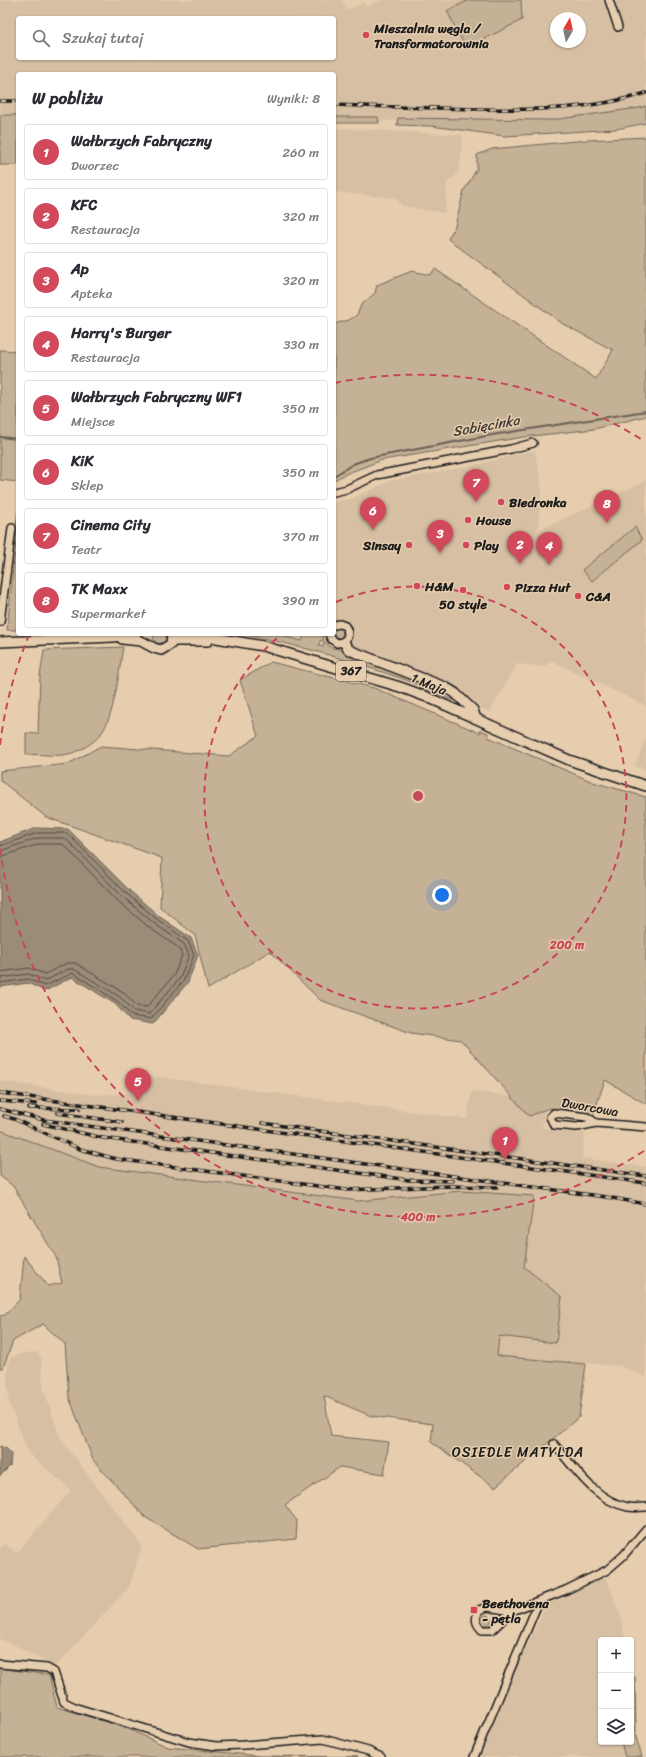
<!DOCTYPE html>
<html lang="pl">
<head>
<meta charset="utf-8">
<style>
	body { margin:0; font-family:Sriracha,sans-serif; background:#f7f7f7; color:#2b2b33 }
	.controls { position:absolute; right:12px; bottom:12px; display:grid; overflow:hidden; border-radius:4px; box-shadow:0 1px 3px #0004 }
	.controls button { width:36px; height:36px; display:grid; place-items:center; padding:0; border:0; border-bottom:1px solid #e1e1e2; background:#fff; color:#2b2b33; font:20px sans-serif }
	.compass { position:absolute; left:550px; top:12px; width:36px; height:36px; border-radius:50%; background:#fff; box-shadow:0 1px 3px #0004; rotate:9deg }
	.you { position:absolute; left:442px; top:895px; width:14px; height:14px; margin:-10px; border:3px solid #fff; border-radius:50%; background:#1a73e8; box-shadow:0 0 0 6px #1a73e833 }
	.badge { display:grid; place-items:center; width:26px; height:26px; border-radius:50%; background:#d1495b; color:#fff; font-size:13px; font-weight:700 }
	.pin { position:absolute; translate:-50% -33px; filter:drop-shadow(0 1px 2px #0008) }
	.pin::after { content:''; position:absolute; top:21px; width:14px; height:12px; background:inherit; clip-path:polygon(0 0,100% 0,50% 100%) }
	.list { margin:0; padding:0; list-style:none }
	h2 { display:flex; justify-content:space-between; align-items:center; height:52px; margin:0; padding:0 16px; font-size:17px }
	h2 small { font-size:13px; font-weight:400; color:#7c7c81 }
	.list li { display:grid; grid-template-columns:26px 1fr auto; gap:12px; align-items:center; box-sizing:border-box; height:56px; margin:0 8px 8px; padding:0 8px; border:1px solid #e1e1e2; border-radius:4px }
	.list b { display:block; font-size:15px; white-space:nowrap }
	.list p { margin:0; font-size:13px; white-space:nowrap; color:#7c7c81 }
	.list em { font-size:13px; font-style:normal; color:#7c7c81 }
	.icon { flex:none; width:22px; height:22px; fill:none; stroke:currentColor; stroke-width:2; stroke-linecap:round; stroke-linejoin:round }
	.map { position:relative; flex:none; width:646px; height:1757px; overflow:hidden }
	.search { position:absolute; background:#fff; box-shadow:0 1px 3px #0004; left:16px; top:16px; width:320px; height:44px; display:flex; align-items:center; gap:10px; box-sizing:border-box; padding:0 14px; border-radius:4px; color:#7c7c81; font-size:15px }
	.panel { position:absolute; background:#fff; box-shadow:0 1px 3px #0004; left:16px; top:72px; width:320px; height:564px; border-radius:4px }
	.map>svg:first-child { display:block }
	.built { fill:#d6bfa3; fill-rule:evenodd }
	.green { fill:#c5b196; stroke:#706659 }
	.water { fill:#9b8c78; stroke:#685f53 }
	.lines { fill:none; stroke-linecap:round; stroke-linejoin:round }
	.shore { stroke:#4f4941; stroke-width:1 }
	.stream { stroke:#685f53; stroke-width:2 }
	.minor-casing { stroke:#1c1c1c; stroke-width:10 }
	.major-casing { stroke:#1c1c1c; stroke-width:12 }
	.minor { stroke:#e6cdae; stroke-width:7 }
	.major { stroke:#e6cdae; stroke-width:9 }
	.rail-casing { stroke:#1c1c1c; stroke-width:3.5 }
	.rail { stroke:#e6cdae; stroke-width:2; stroke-dasharray:6; stroke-linecap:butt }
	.ring { fill:none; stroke:#c84758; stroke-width:2; stroke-dasharray:7 5 }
	.poi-dot { fill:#d1495b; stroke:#e6cdae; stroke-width:1.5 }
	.labels { text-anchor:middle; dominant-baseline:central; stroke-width:3; stroke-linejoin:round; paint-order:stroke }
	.shield { fill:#e6cdae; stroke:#595148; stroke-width:1 }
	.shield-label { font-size:12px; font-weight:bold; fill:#1c1c1c }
	.poi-label { font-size:13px; font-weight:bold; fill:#1c1c1c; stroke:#e6cdae; text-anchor:start }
	.street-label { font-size:13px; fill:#1c1c1c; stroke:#e6cdae }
	.water-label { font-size:14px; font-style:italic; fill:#423e38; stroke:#e6cdae }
	.neighbourhood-label { font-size:14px; letter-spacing:1px; fill:#1c1c1c; stroke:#e6cdae }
	.centre { fill:#c84758; stroke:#e6cdae; stroke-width:2 }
	.ring-label { font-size:12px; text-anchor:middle; font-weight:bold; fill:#c84758; stroke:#e6cdae; stroke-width:3; stroke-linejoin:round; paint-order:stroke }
</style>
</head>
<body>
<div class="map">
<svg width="646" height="1757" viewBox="0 0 646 1757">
	<rect width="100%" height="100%" fill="#e6cdae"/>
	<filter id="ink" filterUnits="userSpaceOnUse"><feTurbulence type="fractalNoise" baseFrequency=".025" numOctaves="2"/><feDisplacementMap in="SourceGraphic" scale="8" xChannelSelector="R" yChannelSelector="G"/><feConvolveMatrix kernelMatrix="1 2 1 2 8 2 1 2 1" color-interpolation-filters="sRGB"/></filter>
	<g filter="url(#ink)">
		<path class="built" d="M0,0H342L347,10L364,2L367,7L381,0H646V109L539,123L334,120V74H18V122H0ZM18,18H334V58H18ZM556,18H580V42H556Z
			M334,128L463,135L459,171L447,183L445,213L402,206L396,198L334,192Z
			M535,450L542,490L537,531L646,481V706L552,661L543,667L517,664L490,712L478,707L453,686L386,661L352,646L351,643L339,647L329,643L324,634H334V502L353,498L390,481L475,465Z
			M646,738V770L635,766Z
			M142,1075L467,1119L472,1091L533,1100L546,1106L542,1128L585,1133L582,1158L646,1167V1377L620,1366L497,1356L498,1336L556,1343L562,1297L524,1267L533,1196L461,1191L359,1201L99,1167L0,1130V1081L95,1095L138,1093Z
			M36,1352L41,1356L43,1387L60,1438L142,1546L129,1587L55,1667L11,1643L0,1639V1548L4,1544L17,1553L71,1490L28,1453L9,1402L7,1376L9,1359L18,1354Z
			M603,1577L608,1583L621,1617L624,1635L623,1640H601V1742H621L625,1757H479L517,1666L547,1604Z"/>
		<path class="green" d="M469,0H521L522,20L466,48L447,11Z
			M646,106V123L616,129L505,136L431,126L397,125L398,118L551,120L639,108Z
			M0,115H18V165H0Z
			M334,117H378L379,123H334Z
			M646,137V416L594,429L524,437L382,460L348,473L334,480V324L349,320L357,315L361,305L375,293L377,285L412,271L430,275L435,269L596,379L613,350L563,324L448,239L455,226L464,190L470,181L477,168V155L492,149L587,140Z
			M0,350L18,351V482L0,480Z
			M18,511V630H7L17,530L16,526Z
			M635,527L642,540L592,581L582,570Z
			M333 633a5 5 0 1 1 10 0a5 5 0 1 1-10 0Z
			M154,634H166V640L162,644L156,643L153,639Z
			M240,634H275L302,641L304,634H322L324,640L320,641L319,646L323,647L324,641L331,648L340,649L347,656L377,665L443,690L460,702C441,698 421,685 403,679C350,661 295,643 240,634Z
			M123,647C119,670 115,717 100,735C94,743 81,750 72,753C58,758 41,753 26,755V733L38,734L40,676L44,650Z
			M271,662L374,688L480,733V730L488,733V737L593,782L646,797V1104L605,1080L593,1115L549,1108L529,1116L461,1040L411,1033L320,1000L270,951L208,989L195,935L160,907L162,858L46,817L0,780V771L68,764L101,746L229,756L258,736L240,680Z
			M0,1130L99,1167L359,1201L461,1191L534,1196L524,1267L562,1297L556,1343L499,1336L497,1356L586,1364L579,1417L495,1487L431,1442L433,1424L371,1416L324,1396L331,1436L389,1442L384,1474L340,1467L285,1505L297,1521L296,1539L198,1549L145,1517L93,1460L69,1397L65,1344L43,1324L13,1341L3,1368H0V1316L5,1315L20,1299L24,1256L48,1286L62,1283L56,1257L13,1186L0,1176Z
			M481 1620a5 5 0 1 1 10 0a5 5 0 1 1-10 0Z
			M0,1668L49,1675L57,1707L126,1728L168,1747L260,1756L358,1757H0Z
			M631,1677H635L636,1737L642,1757H625L621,1742H631Z"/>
		<path class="water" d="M36,828L68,829L130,891L160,917L191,938L198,955L188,982L153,1024L130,1020L115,1004L72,977L45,991L28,983L0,987V842Z
			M0,1446L7,1449L11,1454L10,1466L0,1476Z"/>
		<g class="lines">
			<path class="shore" d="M0,846L37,833H67L127,894L158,920L188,941L194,955L184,980L151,1019L132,1016L117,1001L73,973L45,986L28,979L0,983
				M0,851L38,838H65L124,898L155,924L184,944L189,955L180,978L149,1014L134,1011L120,997L74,969H68L45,981L29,974L0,978
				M0,857L39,844H63L119,902L151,929L179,948L182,955L174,975L147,1007L137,1006L123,992L75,963H67L45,974L29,968L0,972"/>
			<path class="stream" d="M0,437L18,439
				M334,476L353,464L370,458L492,435L646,411"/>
			<g class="minor-casing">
				<path id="minor" d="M609,0L618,27
					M334,492L347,489L377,475L511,449L533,443
					M0,622L12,528
					M329,634L331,639L337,643C347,643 351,634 345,626L340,624L334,625
					M596,1123L577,1127L554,1125L550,1117L554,1113L587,1117L596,1123L646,1127
					M554,1444C574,1467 595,1501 628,1507C633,1508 640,1507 646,1507
					M512,1611L487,1607L479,1610C475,1619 475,1623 482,1630H492L512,1611L566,1590L607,1570L623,1556L646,1529
					M0,1664L47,1668L54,1672L64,1702L77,1708L189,1742L216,1746L244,1745L323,1739L368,1751L381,1757
					M474,1757L539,1601"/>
			</g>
			<g class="major-casing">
				<path id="major" d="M193,634L263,646L400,687L427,697L569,760L646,786
					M122,639L141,641L154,648L161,650L171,644L172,634
					M172,641H208
					M0,642L113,637L136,634
					M344,642L348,649L354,652L445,687L455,693L473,710L476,719"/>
			</g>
			<use href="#minor" class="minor"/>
			<use href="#major" class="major"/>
			<g class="rail-casing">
				<path id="rail" d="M0,101H18
					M334,105C383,107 431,108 480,109C535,110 593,110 646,93
					M0,1093L646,1183
					M0,1101L36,1104
					M29,1108L79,1109
					M0,1109L44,1120L606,1197L646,1204
					M57,1113L122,1122
					M4,1116L14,1119L80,1149L116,1159L347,1190L448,1186L497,1187
					M262,1123L646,1176
					M43,1124L103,1138L409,1180L453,1181"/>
			</g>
			<use href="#rail" class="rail"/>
		</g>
	</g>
	<g class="ring">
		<path d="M336 602A211 211 0 1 1 282 634"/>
		<path d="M644 1151A421 421 0 0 1 0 847M0 745A421 421 0 0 1 29 635M334 383A421 421 0 0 1 644 441"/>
	</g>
	<g class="poi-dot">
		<circle cx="366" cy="35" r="4"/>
		<circle cx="501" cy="502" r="4"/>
		<circle cx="468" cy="520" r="4"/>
		<circle cx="409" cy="545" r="4"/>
		<circle cx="466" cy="545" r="4"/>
		<circle cx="417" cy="586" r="4"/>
		<circle cx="507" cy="587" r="4"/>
		<circle cx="463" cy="590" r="4"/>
		<circle cx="578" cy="596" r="4"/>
		<rect x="470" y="1606" width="8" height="8" rx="2"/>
	</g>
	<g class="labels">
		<rect class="shield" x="336" y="661" width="30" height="20" rx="3"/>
		<g class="shield-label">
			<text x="351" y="671">367</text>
		</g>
		<g class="poi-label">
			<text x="374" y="28">Mieszalnia węgla /<tspan x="374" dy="15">Transformatorownia</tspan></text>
			<text x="509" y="502">Biedronka</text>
			<text x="476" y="520">House</text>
			<text x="401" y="545" text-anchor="end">Sinsay</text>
			<text x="474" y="545">Play</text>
			<text x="425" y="586">H&amp;M</text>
			<text x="515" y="587">Pizza Hut</text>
			<text x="586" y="596">C&amp;A</text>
			<text x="463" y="604" text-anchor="middle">50 style</text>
			<text x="482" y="1603">Beethovena<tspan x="482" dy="15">- pętla</tspan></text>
		</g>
		<g class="street-label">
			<text transform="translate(429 684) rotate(22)">1 Maja</text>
			<text transform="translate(590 1107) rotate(10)">Dworcowa</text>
		</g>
		<g class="water-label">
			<text transform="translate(486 426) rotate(-10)">Sobięcinka</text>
		</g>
		<g class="neighbourhood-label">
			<text x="518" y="1452">OSIEDLE MATYLDA</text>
		</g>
	</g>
	<circle cx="418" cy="796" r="6" class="centre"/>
	<g class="ring-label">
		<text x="567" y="949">200 m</text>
		<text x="418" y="1221">400 m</text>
	</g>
</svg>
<div class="controls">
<button>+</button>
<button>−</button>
<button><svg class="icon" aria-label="layers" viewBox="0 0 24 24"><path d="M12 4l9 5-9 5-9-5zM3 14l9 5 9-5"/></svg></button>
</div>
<svg class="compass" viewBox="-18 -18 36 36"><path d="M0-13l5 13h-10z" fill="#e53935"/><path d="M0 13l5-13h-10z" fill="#7c7c81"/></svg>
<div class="you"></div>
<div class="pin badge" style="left:505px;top:1160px">1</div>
<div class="pin badge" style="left:520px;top:564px">2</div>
<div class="pin badge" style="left:440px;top:553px">3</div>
<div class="pin badge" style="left:549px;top:565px">4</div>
<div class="pin badge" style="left:138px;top:1101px">5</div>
<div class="pin badge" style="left:373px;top:530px">6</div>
<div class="pin badge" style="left:476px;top:502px">7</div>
<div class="pin badge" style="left:607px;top:523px">8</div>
<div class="search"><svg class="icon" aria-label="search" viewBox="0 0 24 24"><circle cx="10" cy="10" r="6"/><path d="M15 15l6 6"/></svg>Szukaj tutaj</div>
<section class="panel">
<h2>W pobliżu<small>Wyniki: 8</small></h2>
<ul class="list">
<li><span class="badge">1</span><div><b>Wałbrzych Fabryczny</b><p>Dworzec</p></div><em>260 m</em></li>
<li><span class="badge">2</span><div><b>KFC</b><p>Restauracja</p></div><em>320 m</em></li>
<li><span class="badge">3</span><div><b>Ap</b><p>Apteka</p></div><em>320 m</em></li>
<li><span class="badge">4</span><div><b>Harry's Burger</b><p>Restauracja</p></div><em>330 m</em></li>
<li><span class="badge">5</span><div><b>Wałbrzych Fabryczny WF1</b><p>Miejsce</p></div><em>350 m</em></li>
<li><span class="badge">6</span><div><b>KiK</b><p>Sklep</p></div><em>350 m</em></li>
<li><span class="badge">7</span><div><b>Cinema City</b><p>Teatr</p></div><em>370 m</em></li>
<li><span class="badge">8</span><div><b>TK Maxx</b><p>Supermarket</p></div><em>390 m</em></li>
</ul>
</section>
</div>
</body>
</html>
